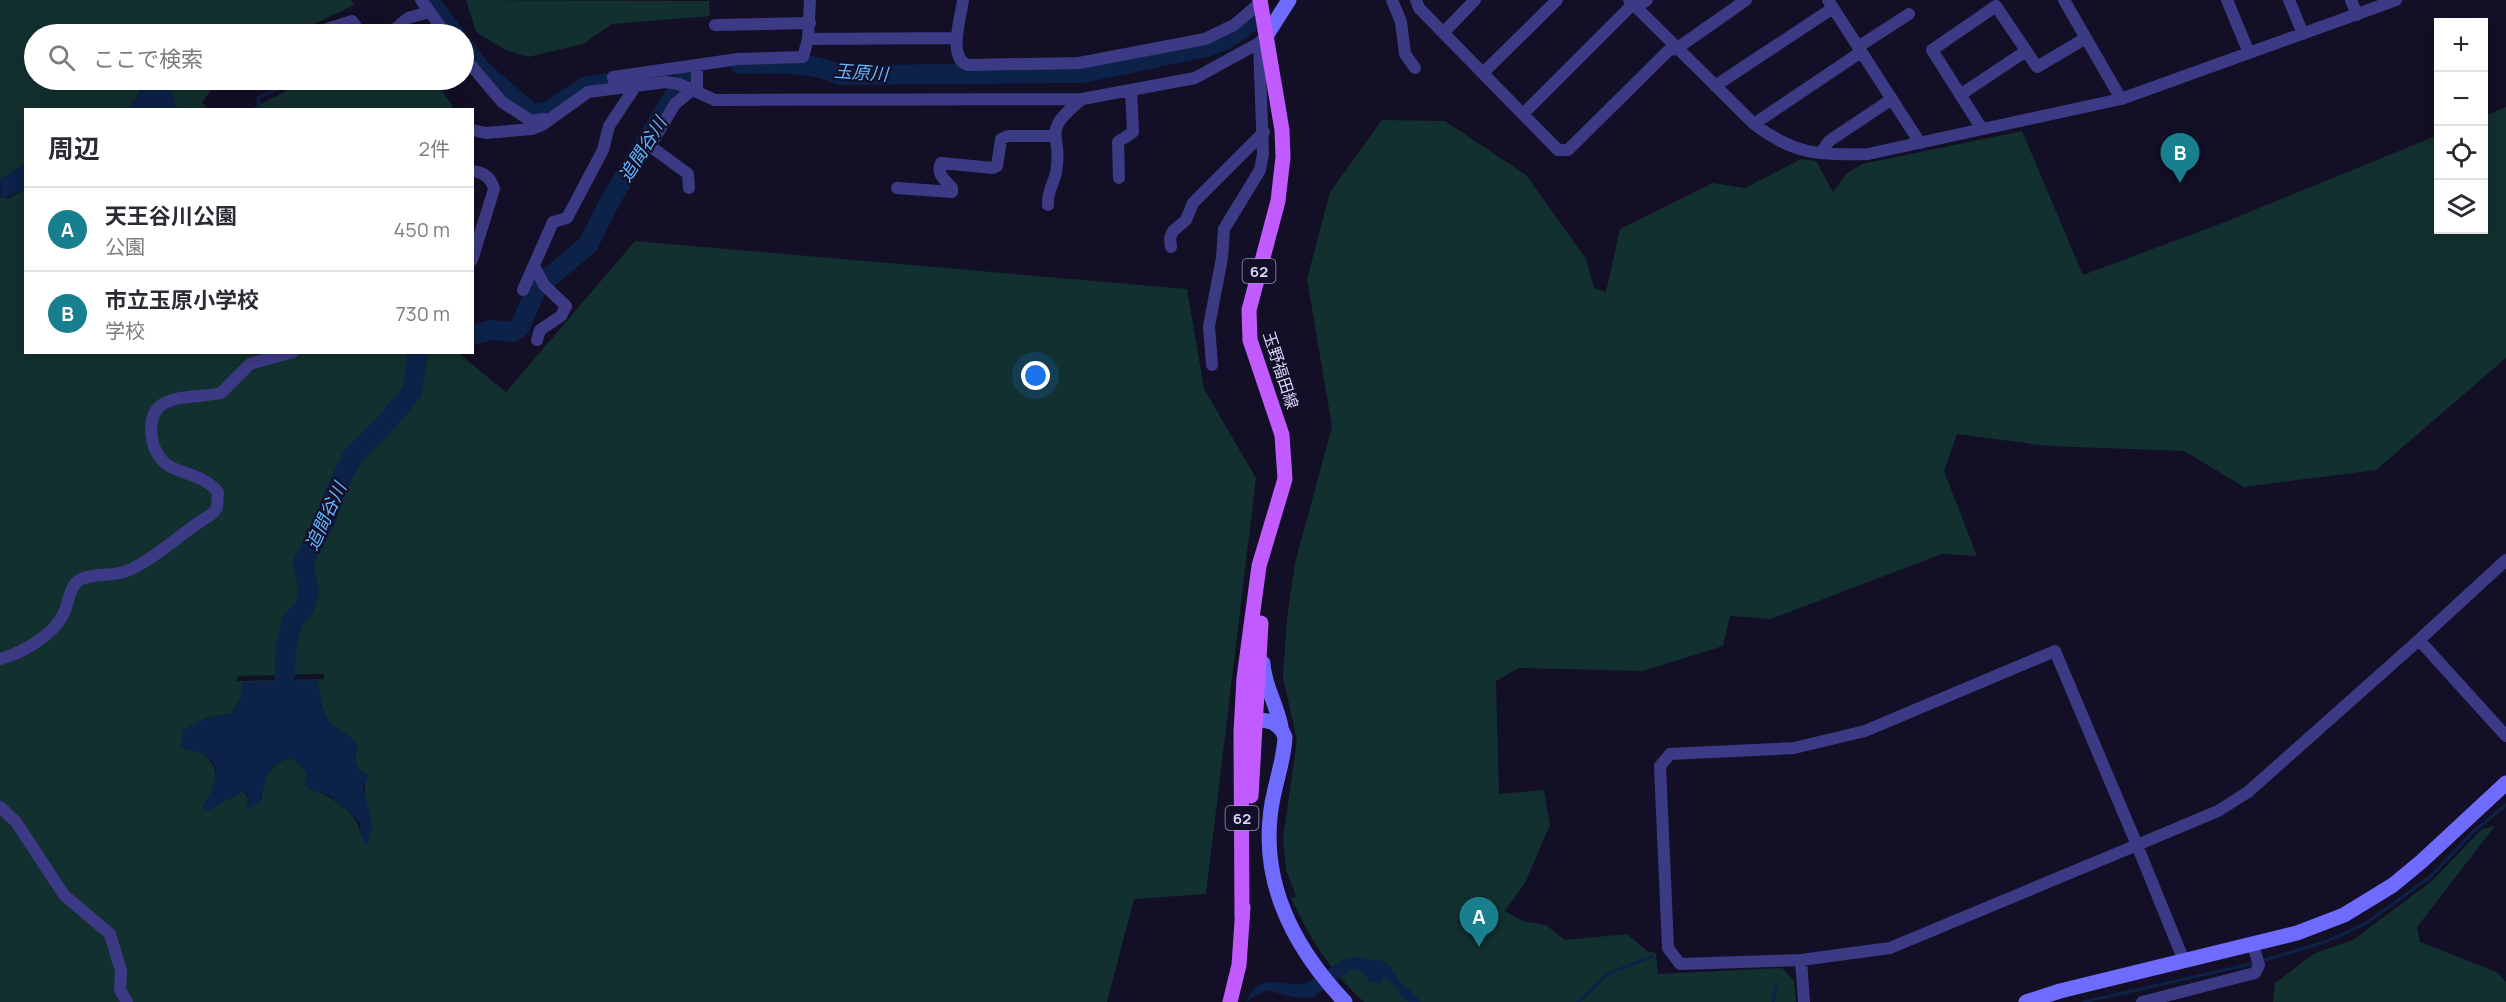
<!DOCTYPE html>
<html lang="ja">
<head>
<meta charset="utf-8">
<style>
	body { margin:0; font-family:Manrope,"Noto Sans JP",sans-serif; background:#f7f7f7; color:#2b2b33 }
	.controls { position:absolute; right:18px; top:18px; display:grid; overflow:hidden; border-radius:0px; box-shadow:0 3px 15px #0003 }
	.controls button { width:54px; height:54px; display:grid; place-items:center; padding:0; border:0; border-bottom:2px solid #e1e1e2; background:#fff; color:#2b2b33; font:30px sans-serif }
	.you { position:absolute; left:1036px; top:376px; width:21px; height:21px; margin:-15px; border:4px solid #fff; border-radius:50%; background:#1a73e8; box-shadow:0 0 0 9px #1a73e833 }
	.badge { display:grid; place-items:center; width:39px; height:39px; border-radius:50%; background:#187f8f; color:#fff; font-size:20px; font-weight:700 }
	.pin { position:absolute; translate:-50% -50px; filter:drop-shadow(0 2px 3px #0008) }
	.pin::after { content:''; position:absolute; top:32px; width:21px; height:18px; background:inherit; clip-path:polygon(0 0,100% 0,50% 100%) }
	.list { margin:0; padding:0; list-style:none }
	h2 { display:flex; justify-content:space-between; align-items:center; height:78px; margin:0; padding:0 24px; font-size:26px }
	h2 small { font-size:20px; font-weight:400; color:#7c7c81 }
	.list li { display:grid; grid-template-columns:39px 1fr auto; gap:18px; align-items:center; box-sizing:border-box; height:84px; padding:0 24px; border-top:2px solid #e1e1e2 }
	.list b { display:block; font-size:22px; white-space:nowrap }
	.list p { margin:0; font-size:20px; white-space:nowrap; color:#7c7c81 }
	.list em { font-size:20px; font-style:normal; color:#7c7c81 }
	.icon { flex:none; width:33px; height:33px; fill:none; stroke:currentColor; stroke-width:2; stroke-linecap:round; stroke-linejoin:round }
	.map { position:relative; flex:none; width:2506px; height:1002px; overflow:hidden }
	.search { position:absolute; background:#fff; box-shadow:0 3px 15px #0003; left:24px; top:24px; width:450px; height:66px; display:flex; align-items:center; gap:15px; box-sizing:border-box; padding:0 21px; border-radius:33px; color:#7c7c81; font-size:22px }
	.panel { position:absolute; background:#fff; box-shadow:0 3px 15px #0003; left:24px; top:108px; width:450px; height:246px; border-radius:0px }
	.map>svg:first-child { display:block }
	.green { fill:#12302f; fill-rule:evenodd }
	.water { fill:#0c2248 }
	.lines { fill:none; stroke-linecap:round; stroke-linejoin:round }
	.stream { stroke:#0c2248; stroke-width:3 }
	.river { stroke:#0c2248; stroke-width:20 }
	.street { stroke:#3d3a85; stroke-width:12 }
	.secondary { stroke:#6f6bff; stroke-width:15 }
	.primary { stroke:#c25bff; stroke-width:15 }
	.labels { text-anchor:middle; dominant-baseline:central; stroke-width:4.5; stroke-linejoin:round; paint-order:stroke }
	.shield { fill:#130f26; stroke:#9e99be; stroke-width:1.5 }
	.shield-label { font-size:15px; font-weight:bold; fill:#d9d4ff }
	.street-label { font-size:16px; fill:#d9d4ff; stroke:#130f26 }
	.water-label { font-size:18px; font-style:italic; fill:#62b6ff; stroke:#130f26 }
</style>
</head>
<body>
<div class="map">
<svg width="2506" height="1002" viewBox="0 0 2506 1002">
	<rect width="100%" height="100%" fill="#130f26"/>
	<path class="green" d="M0,0H351L354,5L293,34H34V80H148L128,109L26,110L25,164L0,179Z
		M466,0L709,1L710,16L612,24L583,44L528,57L506,50L476,32Z
		M165,80H219L202,102L208,110L177,109Z
		M307,80H434L452,105V109H251Z
		M2506,107V358L2376,470L2244,487L2184,451L2048,446L1957,434L1944,471L1977,556L1942,554L1771,619L1730,616L1723,646L1643,671L1519,668L1496,681L1499,794L1544,790L1550,825L1525,883L1505,911L1523,921L1546,925L1565,940L1627,934L1647,951L1656,953L1658,974L1782,968L1794,980L1796,1002H1364C1331,972 1310,939 1291,898L1296,896L1286,870L1283,838L1297,741L1283,677L1287,618L1295,563L1332,427L1307,279L1330,192L1382,120L1445,121L1526,175L1586,259L1594,288L1606,292L1620,229L1713,183L1745,188L1801,159L1816,161L1833,192L1846,174L1862,164L2022,131L2083,275L2225,222L2438,135V230H2484V116Z
		M25,190L26,352L458,353L506,392L635,241L1187,289L1204,389L1256,478L1206,894L1134,899L1107,1002H0V197L8,198ZM324,674V679L237,681L238,676ZM317,681L322,707L329,722L355,741L357,746L355,761L365,781V801L372,826L361,835C357,808 326,796 305,784L307,773L293,758C270,761 262,777 262,799L246,806L249,799L243,791L203,806C216,787 223,771 204,754V719L232,713L242,697Z
		M2495,826L2417,927L2420,942L2497,972L2506,982V1002H2273L2275,983L2315,953L2353,940L2432,881L2482,829Z"/>
	<path class="water" d="M148,80H166L177,109H128Z
		M25,164V190L1,199L0,179Z
		M317,680L322,707L329,722L355,741L357,746L355,761L361,771L370,775L363,787L372,826L368,845L363,842L359,822L352,814L330,796L309,789L305,784L307,773L293,758C252,764 275,798 249,809L246,806L249,800L247,794L243,791L210,810H204L203,806C213,791 227,764 202,754C194,750 187,751 181,745L183,730L204,719L232,713L242,697V682Z
		M1353,957L1383,961L1391,967L1402,985L1410,990L1421,1002H1409L1400,996L1398,988L1384,978L1381,984L1370,982L1362,972L1352,969L1312,998L1293,997L1266,990L1246,1002C1263,966 1282,991 1308,982C1324,975 1335,961 1353,957Z"/>
	<g class="lines">
		<path class="stream" d="M260,110L258,98L296,80
			M2261,961L2325,942L2365,924L2430,877L2475,830L2506,805
			M1578,1002L1609,973L1653,956
			M1773,1002L1776,986
			M2084,1002L2255,963"/>
		<path class="river" d="M428,0L454,34
			M464,47L481,70L532,114L547,112L585,87L634,78
			M740,64C775,64 809,61 841,75L1083,73L1206,47L1225,40L1251,22
			M472,335L491,330L513,332L520,327L537,287L588,245L611,199L689,72
			M284,698L286,646L292,622L304,608L309,591L303,563L325,521L335,492L353,455L384,425L412,392L418,352"/>
		<path class="street" d="M421,0L446,34
			M963,0C961,17 947,59 968,65L1079,63L1205,39L1234,25L1261,2
			M1392,0L1401,22L1405,54L1415,68
			M1416,0L1419,8L1558,150H1568L1669,50L1676,49L1746,0
			M1629,0L1754,124C1795,155 1818,155 1868,154L2121,99L2396,0
			M1828,0L1920,143
			M2064,0L2121,99
			M2227,0L2249,53
			M2289,0L2303,34
			M2351,0L2357,15
			M1637,7L1647,0
			M715,25L810,23
			M1443,33L1475,0
			M312,34L352,21L361,34
			M389,34L408,18L429,12
			M808,39L957,38
			M1858,47L1909,14
			M464,57L502,102L531,121L544,119
			M1483,73L1557,0
			M1715,86L1833,8
			M615,87L613,77L738,59L803,57L808,39L810,0
			M1960,95L2026,51
			M1523,114L1633,4
			M1754,124L1861,52
			M1982,129L1932,50L1996,6L2037,67L2086,38
			M472,130L486,133L532,129L542,125L588,92L666,82L679,84L715,100L1082,99L1195,78L1259,43L1268,33
			M1821,153L1829,141L1892,99
			M472,171C484,172 491,178 494,189L472,260
			M1119,178L1118,142L1133,132L1131,90
			M689,188L688,174L650,146L675,104L697,86V65
			M897,188L952,192V188C945,180 936,174 941,163L993,168L997,166L1001,139L1008,136H1054
			M1048,205C1047,192 1053,185 1056,173C1064,131 1038,135 1082,99
			M1171,247L1170,238L1173,231L1186,220L1193,203L1264,132
			M534,266L544,285L566,306L561,316L540,330L537,340
			M523,290L553,222L567,218L603,150L609,126L637,84
			M1212,365L1209,326L1222,258L1224,229L1260,170L1263,154L1259,43
			M2419,640L2506,560
			M2055,651L2137,845L1890,948L1801,960L1680,964L1668,948L1660,766L1670,754L1794,748L1865,731Z
			M0,659C22,653 52,636 63,615C69,604 68,589 78,581C90,572 112,577 127,571C157,558 183,531 212,514L217,508L218,492C205,476 186,475 169,466C160,460 154,450 152,439C144,389 191,400 221,393L250,364L293,352
			M0,807L16,822L64,895L110,934L121,971L120,990L127,1002
			M1801,960L1804,1002
			M2184,961L2137,845L2218,811L2248,792L2419,640L2506,736
			M2142,1002L2255,973L2259,965L2253,945"/>
		<path class="secondary" d="M1268,33L1289,0
			M1263,663C1264,686 1277,704 1281,727
			M1243,719C1262,720 1278,718 1285,737C1284,764 1272,790 1270,818C1263,889 1297,951 1345,1002
			M2026,1002L2060,991L2297,933L2344,915L2393,885L2422,861L2506,783"/>
		<path class="primary" d="M1251,796L1261,623
			M1242,917L1241,732L1244,678L1259,566L1285,479L1282,435L1250,340L1249,310L1278,201L1283,157L1282,130L1260,0
			M1230,1002L1239,965L1243,907"/>
	</g>
	<g class="labels">
		<g class="shield">
			<rect x="1242.5" y="259" width="33" height="24" rx="4.5"/>
			<rect x="1225.5" y="806" width="33" height="24" rx="4.5"/>
		</g>
		<g class="shield-label">
			<text x="1259" y="271">62</text>
			<text x="1242" y="818">62</text>
		</g>
		<g class="street-label">
			<text transform="translate(1281 370) rotate(72)">玉野福田線</text>
		</g>
		<g class="water-label">
			<text transform="translate(861 72) rotate(4)">玉原川</text>
			<text transform="translate(642 149) rotate(-58)">追間谷川</text>
			<text transform="translate(325 516) rotate(-65)">追間谷川</text>
		</g>
	</g>
</svg>
<div class="controls">
<button>+</button>
<button>−</button>
<button><svg class="icon" aria-label="locate" viewBox="0 0 24 24"><circle cx="12" cy="12" r="6"/><path d="M12 2v4M12 18v4M2 12h4M18 12h4"/></svg></button>
<button><svg class="icon" aria-label="layers" viewBox="0 0 24 24"><path d="M12 4l9 5-9 5-9-5zM3 14l9 5 9-5"/></svg></button>
</div>
<div class="you"></div>
<div class="pin badge" style="left:1479px;top:947px">A</div>
<div class="pin badge" style="left:2180px;top:183px">B</div>
<div class="search"><svg class="icon" aria-label="search" viewBox="0 0 24 24"><circle cx="10" cy="10" r="6"/><path d="M15 15l6 6"/></svg>ここで検索</div>
<section class="panel">
<h2>周辺<small>2件</small></h2>
<ul class="list">
<li><span class="badge">A</span><div><b>天王谷川公園</b><p>公園</p></div><em>450 m</em></li>
<li><span class="badge">B</span><div><b>市立玉原小学校</b><p>学校</p></div><em>730 m</em></li>
</ul>
</section>
</div>
</body>
</html>
